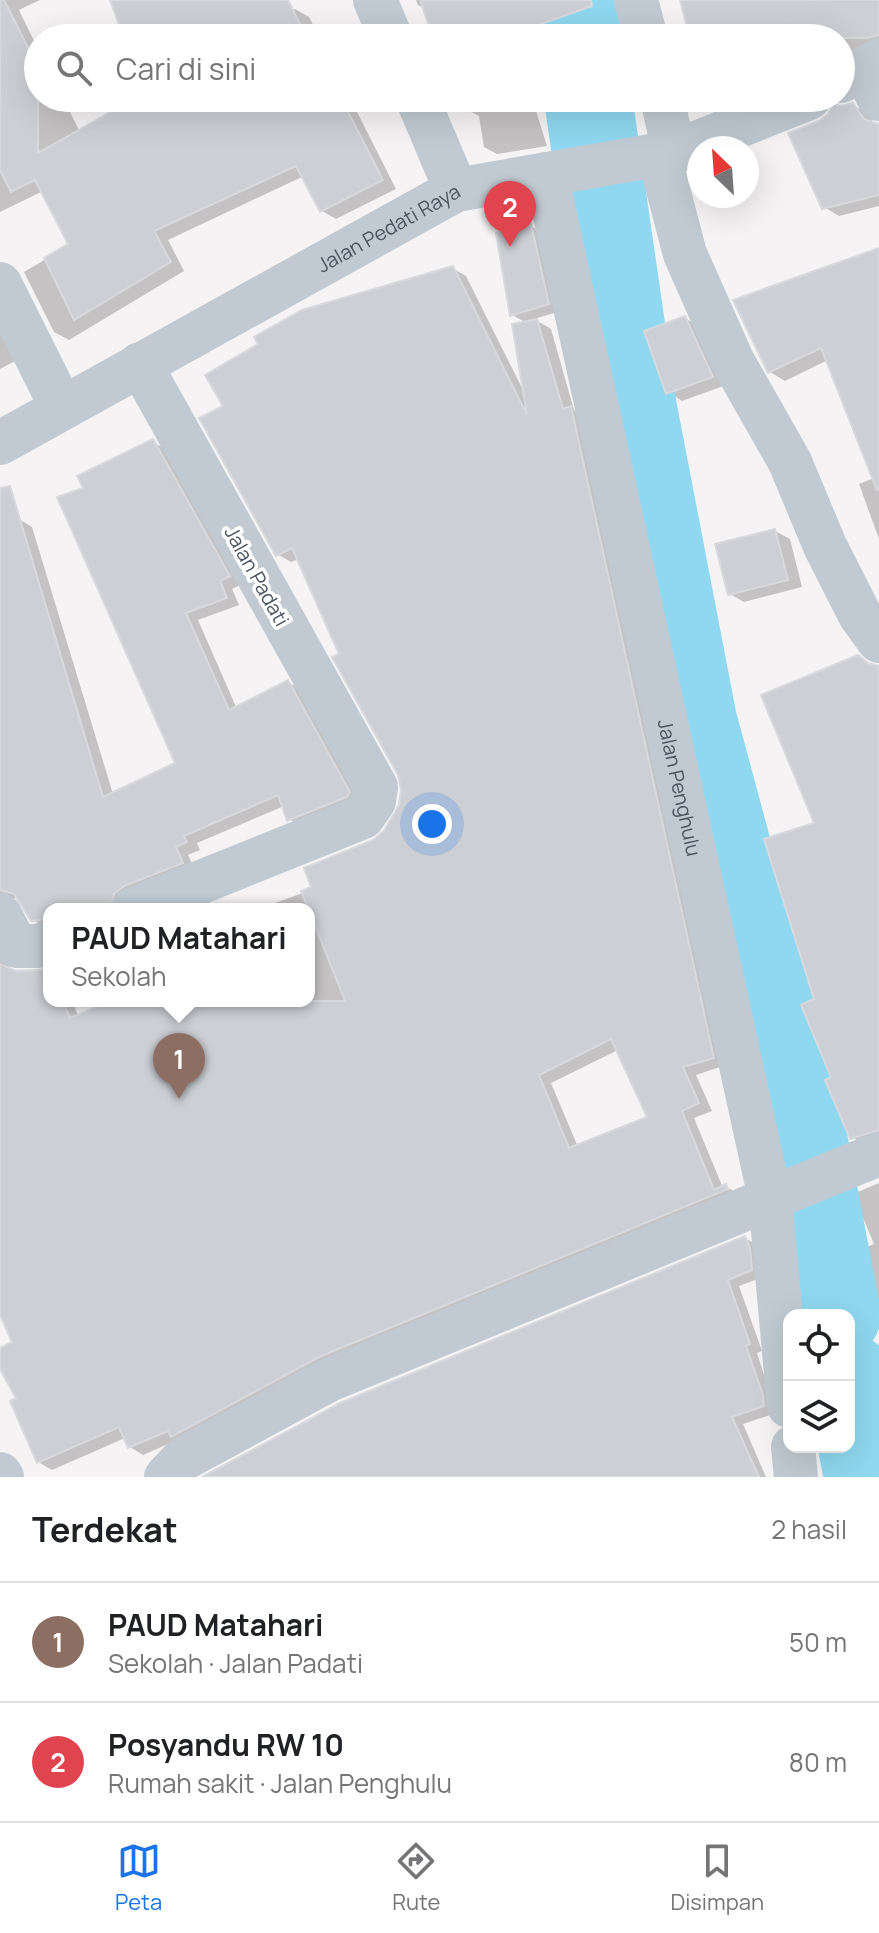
<!DOCTYPE html>
<html lang="id">
<head>
<meta charset="utf-8">
<style>
	body { margin:0; font-family:Manrope,sans-serif; background:#f2f2f2; color:#202124 }
	.controls { position:absolute; right:24px; bottom:24px; display:grid; overflow:hidden; border-radius:16px; box-shadow:0 8px 32px #0002 }
	.controls button { width:72px; height:72px; display:grid; place-items:center; padding:0; border:0; border-bottom:2px solid #e0e0e0; background:#fff; color:#202124; font:40px sans-serif }
	.compass { position:absolute; left:687px; top:136px; width:72px; height:72px; border-radius:50%; background:#fff; box-shadow:0 8px 32px #0002; rotate:335deg }
	.you { position:absolute; left:432px; top:824px; width:28px; height:28px; margin:-20px; border:6px solid #fff; border-radius:50%; background:#1a73e8; box-shadow:0 0 0 12px #1a73e833 }
	.badge { display:grid; place-items:center; width:52px; height:52px; border-radius:50%; background:#1a73e8; color:#fff; font-size:26px; font-weight:700 }
	.pin { position:absolute; translate:-50% -66px; filter:drop-shadow(0 2px 4px #0008) }
	.pin::after { content:''; position:absolute; top:42px; width:28px; height:24px; background:inherit; clip-path:polygon(0 0,100% 0,50% 100%) }
	.popup { position:absolute; left:43px; top:903px; width:272px; height:104px; box-sizing:border-box; display:grid; place-content:center; border-radius:16px; background:#fff; filter:drop-shadow(0 2px 6px #0005); font-size:26px; white-space:nowrap; color:#757577 }
	.popup b { font-size:30px; color:#202124 }
	.popup::after { content:''; position:absolute; left:50%; top:100%; margin-left:-16px; border:16px solid transparent; border-top-color:#fff }
	.list { margin:0; padding:0; list-style:none }
	h2 { display:flex; justify-content:space-between; align-items:center; height:104px; margin:0; padding:0 32px; font-size:34px }
	h2 small { font-size:26px; font-weight:400; color:#757577 }
	.list li { display:grid; grid-template-columns:52px 1fr auto; gap:24px; align-items:center; box-sizing:border-box; height:120px; padding:0 32px; border-top:2px solid #e0e0e0 }
	.list b { display:block; font-size:30px; white-space:nowrap }
	.list p { margin:0; font-size:26px; white-space:nowrap; color:#757577 }
	.list em { font-size:26px; font-style:normal; color:#757577 }
	.icon { flex:none; width:44px; height:44px; fill:none; stroke:currentColor; stroke-width:2; stroke-linecap:round; stroke-linejoin:round }
	.map { position:relative; flex:none; width:879px; height:1477px; overflow:hidden }
	.search { position:absolute; background:#fff; box-shadow:0 8px 32px #0002; left:24px; right:24px; top:24px; height:88px; display:flex; align-items:center; gap:20px; box-sizing:border-box; padding:0 28px; border-radius:44px; color:#757577; font-size:30px }
	.sheet { height:344px; background:#fff }
	nav { display:flex; justify-content:space-around; align-items:center; box-sizing:border-box; height:112px; border-top:2px solid #e0e0e0; background:#fff; font-size:22px; color:#757577 }
	nav a { display:grid; justify-items:center; gap:4px }
	nav .on { color:#1a73e8 }
	.map>svg:first-child { display:block }
	.shadow { fill:#0003; fill-rule:evenodd }
	.lines { fill:none; stroke-linecap:round; stroke-linejoin:round }
	.river { stroke:#8fd8ef; stroke-width:88 }
	.building { fill:#cdcfd5; stroke:#d7d9de; stroke-width:2; fill-rule:evenodd }
	.minor { stroke:#c1cad2; stroke-width:44 }
	.tertiary { stroke:#c1cad2; stroke-width:44 }
	.labels { text-anchor:middle; dominant-baseline:central; stroke-width:7; stroke-linejoin:round; paint-order:stroke }
	.street-label { font-size:20px; fill:#4a5561; stroke:#fff }
</style>
</head>
<body>
<div class="map">
<svg width="879" height="1477" viewBox="0 0 879 1477">
	<rect width="100%" height="100%" fill="#f5f3f3"/>
	<path class="shadow" d="M0,0H40L19,10L38,49V98H63L80,132L139,98H350L396,189L336,219L322,211L304,176L168,240L184,271L69,340L54,332L24,272L71,244L43,191L0,212Z
		M416,0H529L541,35L532,38H435L426,10L418,5Z
		M682,0H879V48L841,70V38H692Z
		M295,9L309,17L320,38H244Z
		M464,98H532L547,146L497,154L484,147L479,116L468,110Z
		M853,105L868,114L876,126L879,125V206L839,216L824,207L820,123L841,108Z
		M531,226L544,233L561,311L534,319L551,329L574,410L584,416L726,1065L696,1075L712,1111L694,1118L723,1188L726,1187L740,1194L143,1455L130,1447L125,1438L52,1470L38,1462L19,1399L0,1364V1350L15,1343L0,1311V953L11,972L49,971V1001H72L79,1017L116,1001H309V909H258L314,889L374,842L385,833L396,816L403,791L400,774L342,655L299,559L291,562L277,554L226,407L452,268L466,276L524,392L527,323L512,315ZM618,1050L650,1118L578,1147L551,1083Z
		M879,250V539L859,484L874,478L828,360L785,381L770,372Z
		M685,318L700,327L726,385L682,401L668,392Z
		M0,321L19,359L0,369Z
		M153,442L167,450L242,584L232,589L239,605L198,620L237,709L288,682L301,690L363,800L302,827L289,819L284,806L197,843L200,850L188,855L195,870L124,909H49V927L47,928L33,920L18,897L0,902V526L19,519L32,527L113,794L178,764L86,489Z
		M775,531L790,539L802,587L744,602L730,594Z
		M874,667H879V1142L867,1146L852,1137L834,1078L816,1000L817,825Z
		M879,1183V1301L858,1251L874,1244L853,1194Z
		M745,1238L757,1245L763,1277L739,1286L762,1351L757,1353L776,1413L743,1424L766,1477H206Z"/>
	<g class="lines">
		<path class="river" d="M572,0L579,38
			M588,98L633,409L693,721L798,1111L837,1315
			M849,1378L868,1477"/>
	</g>
	<path class="building" d="M0,0H4L38,67V153L135,98H341L383,180L320,212L296,166L154,231L171,262L74,320L44,258L68,244L35,180L11,192L0,170Z
		M110,0H288L307,38H124Z
		M420,0H591L592,6L501,38H433Z
		M680,0H879V35L867,38H690Z
		M465,98H507L508,103L468,111Z
		M853,103L864,119L879,124V195L822,209L788,133L819,121L828,114L833,104L841,106Z
		M531,224L549,304L510,316L496,233Z
		M879,248V489L877,490L821,348L768,373L733,300Z
		M453,266L527,415L512,324L537,319L563,409L571,406L714,1058L683,1067L699,1103L682,1111L714,1190L726,1184L728,1189L319,1357L171,1437L168,1431L128,1448L119,1427L37,1463L10,1401L16,1398L0,1369V1348L12,1342L0,1315V964L16,971L49,969V1001H63L70,1018L111,1001H345L301,891L311,887L304,868L373,840L384,831L399,805L401,790L398,775L332,657L339,654L292,548L276,556L199,418L223,406L205,375L258,344L254,337L302,310ZM611,1039L647,1117L569,1148L539,1075Z
		M685,316L713,377L666,394L644,331Z
		M153,439L230,576L220,581L227,598L186,613L229,710L288,680L350,792L347,797L287,821L278,795L184,836L187,842L176,847L183,863L124,886L114,894L110,909H49V919L31,921L14,894L0,890V488L10,486L103,797L175,763L57,497L83,488L77,476Z
		M775,529L788,580L728,595L715,544Z
		M858,655L868,663L879,666V1130L850,1139L825,1080L831,1077L801,1005L814,999L764,839L814,823L761,695Z
		M745,1236L750,1248L752,1270L728,1280L750,1344L746,1346L763,1395L764,1406L732,1417L759,1477H202L340,1403Z"/>
	<g class="lines">
		<g class="minor">
			<path d="M375,0L391,38"/>
			<path d="M636,0L646,38"/>
			<path d="M864,68L879,99"/>
			<path d="M417,98L456,190"/>
			<path d="M662,98L674,152"/>
			<path d="M659,155L685,254L732,360L790,462L825,546L860,615L879,641"/>
			<path id="s1" d="M546,174L770,1198L789,1406"/>
			<path d="M0,284L62,408"/>
			<path d="M134,909L363,817L374,801L376,787L140,364"/>
			<path d="M0,915L16,946H36L49,943"/>
			<path d="M793,1447L796,1477"/>
			<path d="M0,1474L2,1477"/>
			<path d="M166,1477L183,1459L329,1380L879,1154"/>
		</g>
		<g class="tertiary">
			<path d="M841,81L879,60"/>
			<path id="s2" d="M0,443L456,190L674,152L809,98"/>
		</g>
	</g>
	<g class="labels">
		<g class="street-label">
			<text stroke="none"><textPath href="#s2" startOffset="444">Jalan Pedati Raya</textPath></text>
			<text transform="translate(257 576) rotate(61)">Jalan Padati</text>
			<text stroke="none"><textPath href="#s1" startOffset="628">Jalan Penghulu</textPath></text>
		</g>
	</g>
</svg>
<div class="controls">
<button><svg class="icon" aria-label="locate" viewBox="0 0 24 24"><circle cx="12" cy="12" r="6"/><path d="M12 2v4M12 18v4M2 12h4M18 12h4"/></svg></button>
<button><svg class="icon" aria-label="layers" viewBox="0 0 24 24"><path d="M12 4l9 5-9 5-9-5zM3 14l9 5 9-5"/></svg></button>
</div>
<svg class="compass" viewBox="-18 -18 36 36"><path d="M0-13l5 13h-10z" fill="#e53935"/><path d="M0 13l5-13h-10z" fill="#757577"/></svg>
<div class="you"></div>
<div class="pin badge" style="left:179px;top:1099px;background:#8d6e63">1</div>
<div class="popup"><b>PAUD Matahari</b>Sekolah</div>
<div class="pin badge" style="left:510px;top:247px;background:#e0444e">2</div>
<div class="search"><svg class="icon" aria-label="search" viewBox="0 0 24 24"><circle cx="10" cy="10" r="6"/><path d="M15 15l6 6"/></svg>Cari di sini</div>
</div>
<section class="sheet">
<h2>Terdekat<small>2 hasil</small></h2>
<ul class="list">
<li><span class="badge" style="background:#8d6e63">1</span><div><b>PAUD Matahari</b><p>Sekolah · Jalan Padati</p></div><em>50 m</em></li>
<li><span class="badge" style="background:#e0444e">2</span><div><b>Posyandu RW 10</b><p>Rumah sakit · Jalan Penghulu</p></div><em>80 m</em></li>
</ul>
</section>
<nav>
<a class="on"><svg class="icon" aria-label="map" viewBox="0 0 24 24"><path d="M3 6l6-2 6 2 6-2v14l-6 2-6-2-6 2zM9 4v14M15 6v14"/></svg>Peta</a>
<a><svg class="icon" aria-label="directions" viewBox="0 0 24 24"><path d="M12 3l9 9-9 9-9-9zM9 14v-3h6M13 9l2 2-2 2"/></svg>Rute</a>
<a><svg class="icon" aria-label="saved" viewBox="0 0 24 24"><path d="M7 4h10v16l-5-4-5 4z"/></svg>Disimpan</a>
</nav>
</body>
</html>
